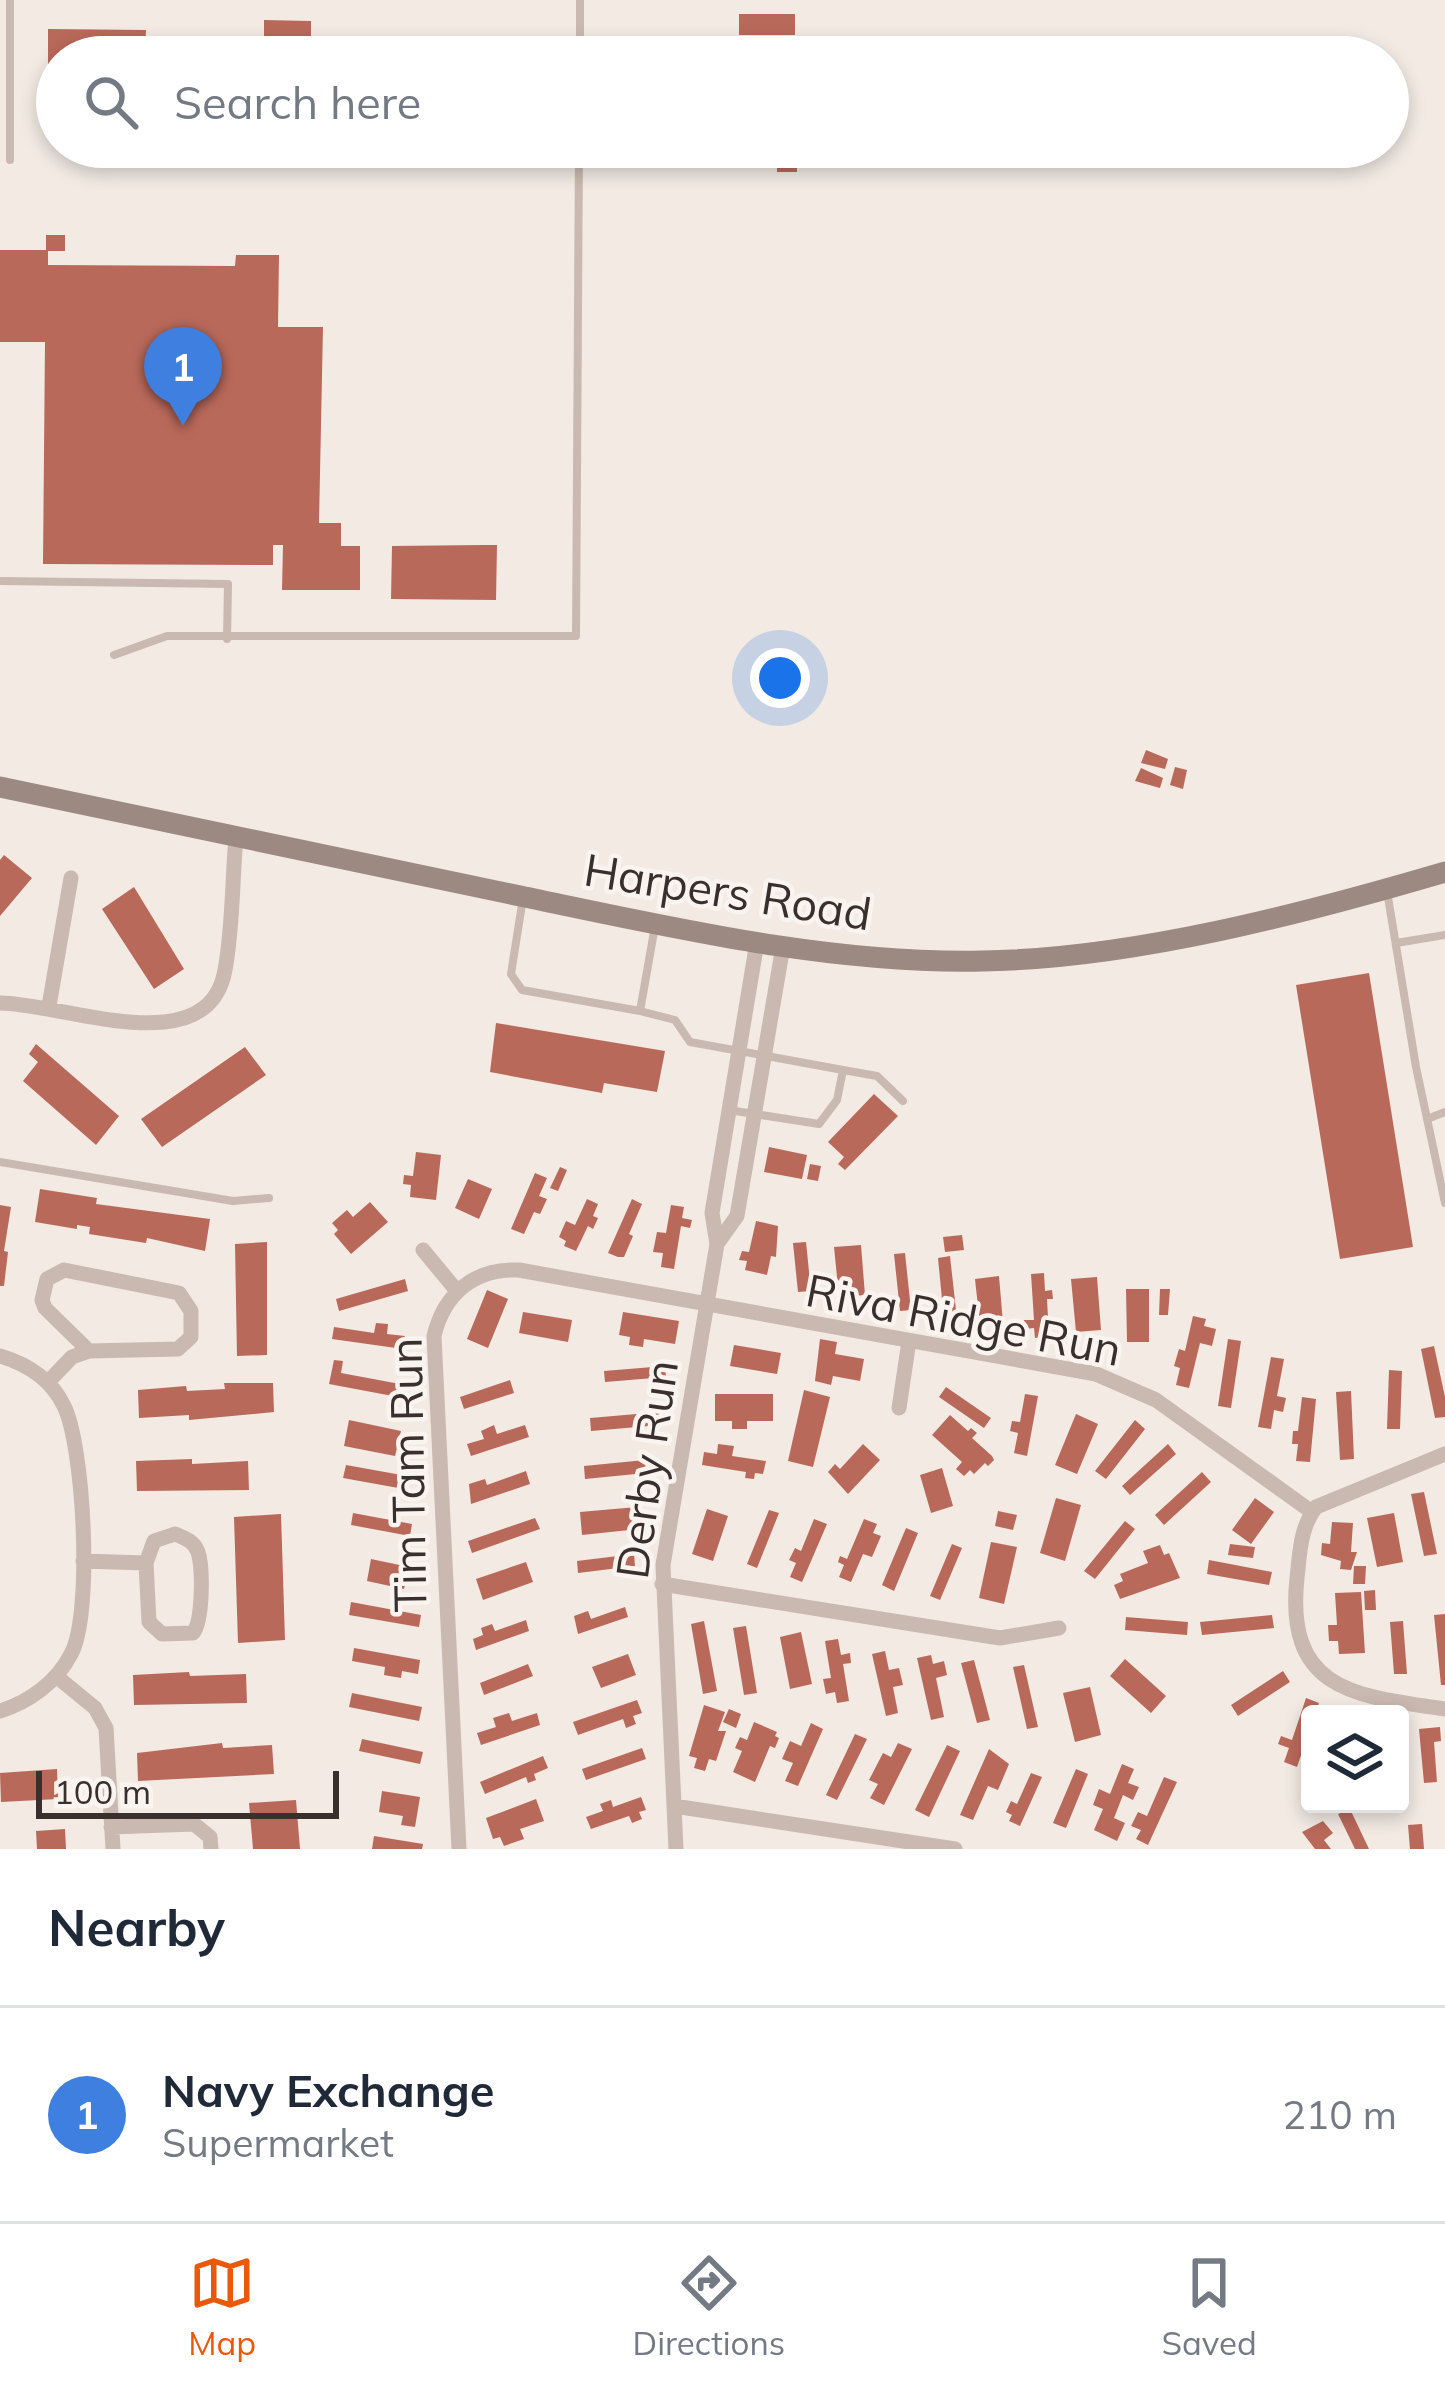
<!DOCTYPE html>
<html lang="en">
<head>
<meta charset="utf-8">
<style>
	body { margin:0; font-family:Mulish,sans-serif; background:#f6f6f7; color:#1f2937 }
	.controls { position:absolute; right:36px; bottom:36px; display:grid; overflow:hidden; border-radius:12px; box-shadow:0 6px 18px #0003 }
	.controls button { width:108px; height:108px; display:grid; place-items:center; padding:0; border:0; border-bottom:3px solid #e0e1e3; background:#fff; color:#1f2937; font:60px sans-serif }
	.scale { position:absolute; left:36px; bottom:30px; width:303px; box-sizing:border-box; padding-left:12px; border:6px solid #39302d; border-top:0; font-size:33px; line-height:42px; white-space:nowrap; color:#39302d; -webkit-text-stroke:9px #f9f4ef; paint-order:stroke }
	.you { position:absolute; left:780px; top:678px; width:42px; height:42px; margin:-30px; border:9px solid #fff; border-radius:50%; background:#1a73e8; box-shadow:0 0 0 18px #1a73e833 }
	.badge { display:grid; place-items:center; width:78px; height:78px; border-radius:50%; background:#ea580c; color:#fff; font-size:39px; font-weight:700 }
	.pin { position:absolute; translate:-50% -99px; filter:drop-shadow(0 3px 6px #0008) }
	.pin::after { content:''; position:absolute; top:63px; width:42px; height:36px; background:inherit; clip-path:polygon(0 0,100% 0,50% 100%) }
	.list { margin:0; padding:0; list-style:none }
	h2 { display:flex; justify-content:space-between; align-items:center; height:156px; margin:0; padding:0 48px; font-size:51px }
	h2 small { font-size:39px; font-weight:400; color:#747a83 }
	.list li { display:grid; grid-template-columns:78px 1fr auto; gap:36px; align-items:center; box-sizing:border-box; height:216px; padding:0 48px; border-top:3px solid #e0e1e3 }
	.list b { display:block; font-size:45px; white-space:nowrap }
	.list p { margin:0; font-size:39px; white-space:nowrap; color:#747a83 }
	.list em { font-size:39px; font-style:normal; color:#747a83 }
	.icon { flex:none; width:66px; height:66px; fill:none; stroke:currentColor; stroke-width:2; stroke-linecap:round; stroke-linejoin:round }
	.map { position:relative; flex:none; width:1445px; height:1849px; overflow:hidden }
	.search { position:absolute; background:#fff; box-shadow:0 6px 18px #0003; left:36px; right:36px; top:36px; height:132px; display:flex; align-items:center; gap:30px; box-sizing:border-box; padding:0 42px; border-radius:66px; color:#747a83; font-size:45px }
	.sheet { height:372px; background:#fff }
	nav { display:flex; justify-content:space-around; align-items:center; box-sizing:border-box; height:168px; border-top:3px solid #e0e1e3; background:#fff; font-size:33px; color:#747a83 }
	nav a { display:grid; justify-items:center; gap:6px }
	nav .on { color:#ea580c }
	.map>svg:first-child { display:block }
	.building { fill:#b9695a }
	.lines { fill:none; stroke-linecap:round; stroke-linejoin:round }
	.lane { stroke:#c9b9b0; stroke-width:8 }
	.street { stroke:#c9b9b0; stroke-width:15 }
	.secondary { stroke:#9c8981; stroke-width:21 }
	.labels { text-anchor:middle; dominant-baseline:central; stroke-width:9; stroke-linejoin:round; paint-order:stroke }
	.street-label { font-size:45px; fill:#39302d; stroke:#f9f4ef }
</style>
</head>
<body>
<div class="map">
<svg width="1445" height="1849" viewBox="0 0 1445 1849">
	<rect width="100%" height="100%" fill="#f2eae3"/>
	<path class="building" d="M739,14H795V35H739Z
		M264,20L311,21V44L264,43Z
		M48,29L146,30L145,57H57V66H48Z
		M735,147H857V168L797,167V172H777V167H735Z
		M46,235H65V251H48V265L235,266L236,255H279L278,327H323L319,523H341V546H360V590H282L283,545H273V565L43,564L45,342H0V250H46Z
		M483,545H497L496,600L391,599L392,546Z
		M1146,750L1168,759L1165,769L1141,763Z
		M1175,767L1187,770L1183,789L1170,785Z
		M1141,768L1163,778L1160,788L1135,781Z
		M4,855L32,878L0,916V860Z
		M134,887L184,969L154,989L102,909Z
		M1369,973L1413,1247L1340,1259L1296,985Z
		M496,1023L665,1051L657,1092L604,1083L602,1093L490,1072Z
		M36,1044L119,1116L96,1145L23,1081L38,1062L29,1054Z
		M245,1047L266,1075L162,1147L141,1119Z
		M874,1094L898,1116L845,1170L838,1164L844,1157L828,1142Z
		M769,1147L807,1155L802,1179L764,1172Z
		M416,1152L441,1155L436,1200L410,1197L411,1185L403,1184L404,1175L413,1176Z
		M810,1164L821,1166L818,1181L807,1179Z
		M560,1167L567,1170L558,1191L550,1188Z
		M535,1173L547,1178L539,1196L547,1199L540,1214L534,1212L524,1234L511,1229Z
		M468,1179L492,1189L479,1219L455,1208Z
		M40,1189L97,1198L96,1204L210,1219L205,1251L147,1238L146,1243L89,1234L90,1227L77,1225V1229L35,1222Z
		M587,1199L598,1204L593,1216L598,1218L593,1229L588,1226L576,1251L564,1246L566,1241L559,1237L566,1221L575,1225Z
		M632,1199L642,1204L629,1234L633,1236L624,1257H618L608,1253Z
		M370,1202L388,1222L351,1254L334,1234L338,1230L332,1223L347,1210L353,1217Z
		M0,1205L11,1207L4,1251L8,1252L4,1286H0Z
		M671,1205L684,1207L682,1218L692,1220L690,1228L681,1226L674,1269L661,1267L663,1253L653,1252L657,1232L666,1233Z
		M756,1221L778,1226L776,1257L771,1256L767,1275L745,1270L747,1261L739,1260L742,1251L749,1252Z
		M962,1235L964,1250L945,1252L943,1237Z
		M267,1242V1355L237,1356L235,1244Z
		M806,1242L811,1291L798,1292L793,1243Z
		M861,1245L865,1295L839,1297L834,1247Z
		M905,1253L911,1310L900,1311L894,1254Z
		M950,1256L957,1319L944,1320L938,1258Z
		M1044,1273L1045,1291L1052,1290L1053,1299H1047L1049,1336L1035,1338L1034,1328L1025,1329L1024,1320H1034L1031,1274Z
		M999,1276L1003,1323L980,1325L975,1279Z
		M1097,1277L1101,1330L1076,1332L1071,1279Z
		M405,1279L408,1291L339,1311L336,1299Z
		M1126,1289H1149V1342H1127Z
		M1160,1289H1170L1168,1315H1159Z
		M487,1290L508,1299L488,1348L467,1339Z
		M523,1312L572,1320L568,1342L519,1333Z
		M623,1312L679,1321L675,1344L644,1339L643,1347L629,1345L630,1337L619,1335Z
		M1193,1316L1206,1319L1204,1326L1216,1329L1212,1346L1200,1343L1189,1388L1176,1385L1180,1368L1174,1366L1179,1349L1185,1351Z
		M376,1323L388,1324L387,1334L405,1336L403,1349L332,1339L334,1327L374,1333Z
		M820,1339L837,1342L835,1354L864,1359L860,1381L833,1376L831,1385L815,1381Z
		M1228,1339L1241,1341L1231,1408L1218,1406Z
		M734,1345L781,1353L777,1374L730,1366Z
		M1434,1346L1445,1397V1417L1435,1418L1421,1349Z
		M1271,1357L1284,1359L1277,1396L1286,1398L1283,1412L1274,1410L1271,1429L1258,1427Z
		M334,1360L343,1361L341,1373L400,1384L398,1397L329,1384Z
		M665,1366L666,1377L605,1382L604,1371Z
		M1389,1370L1402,1371L1400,1429H1387Z
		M510,1380L514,1393L464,1409L460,1397Z
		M224,1383H273L274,1412L189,1420V1415L139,1418L138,1390L186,1386L187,1391L225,1389Z
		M946,1387L991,1418L984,1428L939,1397Z
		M804,1390L830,1397L813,1467L788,1461Z
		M1351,1391L1354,1459L1340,1460L1336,1392Z
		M715,1394H773V1421H747V1429H732V1421H715Z
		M1025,1394L1038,1396L1027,1456L1014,1453L1018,1433L1010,1431L1012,1421L1020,1422Z
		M1302,1397L1316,1399L1310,1462L1296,1461L1298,1444H1292L1293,1431H1298Z
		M660,1412L661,1425L591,1431L590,1418Z
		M1076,1414L1098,1424L1077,1474L1055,1465Z
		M950,1415L968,1431L971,1428L977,1433L972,1438L992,1456L994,1460L988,1466L985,1463L974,1474L970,1470L964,1476L956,1469L962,1462L932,1435Z
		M349,1420L401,1431L395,1456L344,1446Z
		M1135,1420L1145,1429L1106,1479L1095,1471Z
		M494,1425L497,1434L525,1425L529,1437L471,1456L467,1444L484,1439L481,1431Z
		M718,1444L734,1446L732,1456L766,1461L763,1474L755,1473L754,1479L745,1478L746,1472L702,1465L704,1452L717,1454Z
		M863,1444L880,1460L848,1494L828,1472L835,1464L840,1469Z
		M1168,1444L1176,1454L1130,1495L1122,1486Z
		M192,1459V1464L248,1461L249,1490L137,1491L136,1461Z
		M645,1460L646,1473L585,1479L584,1466Z
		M346,1465L407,1476L404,1489L343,1478Z
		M942,1468L953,1506L931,1513L920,1475Z
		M526,1471L530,1484L471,1504L469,1484L485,1479L487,1485Z
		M1202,1472L1211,1482L1164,1525L1155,1515Z
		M1424,1492L1437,1554L1424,1556L1411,1494Z
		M1056,1498L1081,1505L1065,1561L1040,1553Z
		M1255,1498L1274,1512L1251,1544L1232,1530Z
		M637,1507L639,1529L582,1535L580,1512Z
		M707,1509L728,1516L713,1561L692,1554Z
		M769,1510L779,1513L757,1568L747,1564Z
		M998,1511L1017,1515L1013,1530L995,1526Z
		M353,1513L412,1524L410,1536L351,1525Z
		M1394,1513L1403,1562L1377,1567L1367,1518Z
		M281,1514L285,1640L238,1643L234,1517Z
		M535,1518L540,1529L472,1553L468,1541Z
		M814,1519L827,1524L802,1582L790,1577L796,1563L789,1560L795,1548L801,1551Z
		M864,1519L877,1524L873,1533L881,1536L872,1557L863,1554L851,1582L839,1577L844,1565L838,1562L840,1556L847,1559Z
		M1125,1521L1135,1529L1095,1579L1084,1571Z
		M1332,1522L1353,1523L1351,1552H1357L1351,1570L1340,1569L1341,1561L1321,1555L1322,1543L1330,1544Z
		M906,1528L918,1533L894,1591L882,1585Z
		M991,1542L1017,1547L1004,1604L979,1598Z
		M952,1544L962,1548L940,1600L930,1596Z
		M1230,1544L1255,1547L1253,1558L1228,1555Z
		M1160,1545L1164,1555L1169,1553L1180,1578L1120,1599L1114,1585L1123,1581L1120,1574L1148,1563L1143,1551Z
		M634,1554L635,1566L578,1573L577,1561Z
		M371,1559L409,1567L404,1589L367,1581Z
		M1209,1560L1272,1572L1269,1585L1207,1574Z
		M526,1562L533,1582L483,1600L476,1579Z
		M1354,1566H1366L1365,1584H1353Z
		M1375,1590L1376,1610H1365L1364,1591Z
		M1361,1592L1365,1653L1339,1654L1338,1641H1329L1328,1625H1337L1335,1593Z
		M351,1602L421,1615L419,1627L349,1615Z
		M625,1607L628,1617L578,1634L574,1616L588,1611L591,1619Z
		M1445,1614V1685H1441L1434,1615Z
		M1272,1615L1274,1628L1202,1635L1200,1622Z
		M1126,1617L1188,1622L1187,1635L1125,1630Z
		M526,1620L529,1631L476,1650L473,1639L483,1635L481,1628L492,1624L495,1631Z
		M704,1621L717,1691L703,1694L691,1624Z
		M1403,1621L1407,1674H1394L1390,1622Z
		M746,1626L757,1693L744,1695L733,1628Z
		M801,1632L812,1684L790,1689L780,1637Z
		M838,1639L841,1655L850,1653L851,1663L843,1664L849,1701L837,1703L835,1692L826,1694L823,1679L831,1678L825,1641Z
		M354,1648L420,1660L418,1674L402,1671L401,1678L384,1675L385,1667L352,1661Z
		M885,1651L889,1670L899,1668L903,1685L893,1687L898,1713L886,1716L872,1654Z
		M628,1654L636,1675L601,1688L592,1667Z
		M931,1655L933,1664L944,1661L947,1675L936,1678L944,1717L931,1720L917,1658Z
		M1125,1659L1166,1696L1151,1713L1110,1676Z
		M974,1660L990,1720L977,1723L961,1663Z
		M528,1664L533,1676L484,1695L480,1683Z
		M1024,1665L1038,1727L1027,1729L1013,1667Z
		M1283,1671L1290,1682L1238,1716L1231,1705Z
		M189,1672L190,1676L246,1674L247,1703L134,1705L133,1675Z
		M1090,1687L1101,1735L1075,1742L1063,1693Z
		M352,1693L422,1707L419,1721L349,1707Z
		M1306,1698L1319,1703L1315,1714H1310V1729L1297,1767L1284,1762L1289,1748L1278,1744L1281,1736L1292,1740Z
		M637,1700L642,1713L633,1716L636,1724L626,1728L623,1719L578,1735L573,1722Z
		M704,1705L725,1712L718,1731H726L716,1761L709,1759L705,1771L694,1768L697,1758L689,1756Z
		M729,1709L741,1714L736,1728L723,1722Z
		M509,1713L512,1721L537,1713L540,1725L481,1745L477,1733L496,1727L493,1718Z
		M754,1722L777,1732L775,1736L779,1738L775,1748L770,1746L755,1782L733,1772L742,1751L735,1748L740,1737L747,1740Z
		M811,1723L823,1729L798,1786L785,1781L793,1763L782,1759L790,1741L801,1746Z
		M1440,1727L1441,1741L1434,1742L1437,1782L1424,1783L1419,1729Z
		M855,1734L867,1739L837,1800L826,1795Z
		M362,1739L423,1752L420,1764L359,1751Z
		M222,1743L223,1748L272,1745L274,1774L138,1781L137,1753Z
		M898,1743L912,1749L884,1805L870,1798L878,1784L869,1780L883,1753L891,1757Z
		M947,1745L960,1751L929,1817L915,1810Z
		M642,1748L646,1759L586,1780L582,1769Z
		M989,1749L1009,1764L998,1790L988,1786L973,1820L960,1815Z
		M543,1756L548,1768L534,1774L536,1780L528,1783L526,1777L485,1794L480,1782Z
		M1122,1764L1134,1769L1128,1783L1139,1787L1133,1800L1123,1795L1114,1818L1125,1823L1117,1841L1094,1830L1103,1809L1093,1805L1099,1789L1110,1794Z
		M57,1769L58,1799L1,1802L0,1773Z
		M1076,1769L1088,1774L1066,1828L1053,1823Z
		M1031,1773L1042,1777L1020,1826L1009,1821L1012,1815L1006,1812L1011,1801L1017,1804Z
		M1164,1777L1177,1782L1148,1845L1136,1839L1141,1830L1131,1826L1138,1812L1147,1816Z
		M382,1791L420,1797L415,1827L401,1825L403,1816L379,1812Z
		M641,1797L646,1810L639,1812L642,1819L632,1823L629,1816L591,1829L586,1817L603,1811L600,1804L611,1800L613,1807Z
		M536,1799L544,1821L520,1829L524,1839L504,1846L500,1837L493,1839L486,1818Z
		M296,1800L300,1849H253L249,1803Z
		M1350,1809L1369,1849H1355L1338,1814Z
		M1323,1821L1333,1833L1324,1840L1331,1849H1315L1302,1832Z
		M1422,1824L1424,1849H1410L1408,1825Z
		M65,1829L66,1849H37L36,1831Z
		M374,1836L423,1844L422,1849H372Z"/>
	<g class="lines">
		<path class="lane" d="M580,57V0
			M10,160V0
			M0,581L228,584L227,639
			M114,655L167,636H576L579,147
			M1387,891L1416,1067L1445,1203
			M523,898L511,974L522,990L640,1011L655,926
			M1396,943L1445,935
			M640,1011L675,1020L690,1042L843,1070L837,1100L819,1124L729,1110
			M843,1070L877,1076L903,1101
			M1427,1119L1445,1112
			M0,1162L233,1201L269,1198"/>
		<path class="street" d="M0,1003C63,1003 208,1065 225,970C233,927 232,881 236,838
			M49,1006L71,878
			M717,1244L737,1216L783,946
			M423,1250L457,1291
			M64,1270L179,1293L191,1311V1337L178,1349L89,1351L45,1308L42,1300L47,1279Z
			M0,1356C27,1364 51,1379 64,1406C84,1446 93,1615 71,1654C57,1682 29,1702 0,1711
			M48,1382L72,1357L89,1351
			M899,1408L909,1341
			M1445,1454L1316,1507C1300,1528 1300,1552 1297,1578C1285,1691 1355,1696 1445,1709
			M175,1534C185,1538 194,1541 198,1552C203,1568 203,1621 193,1633L162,1634L149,1622L146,1563L154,1541Z
			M83,1561L146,1563
			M662,1584L1000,1638L1059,1628
			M56,1676L95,1708L106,1728L113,1849
			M674,1806L955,1849
			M111,1827L194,1824L210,1837L211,1849
			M459,1849L434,1336C444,1294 474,1268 519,1270L1096,1374L1156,1400L1312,1512
			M676,1849L663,1565L717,1244L712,1213L757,942"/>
		<path class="secondary" d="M0,787C175,825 350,861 525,897C675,928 828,964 982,961C1131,959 1302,914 1445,872"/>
	</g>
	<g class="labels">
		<g class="street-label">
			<text transform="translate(728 891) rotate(9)">Harpers Road</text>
			<text transform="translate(964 1319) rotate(11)">Riva Ridge Run</text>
			<text transform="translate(646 1469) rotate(-82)">Derby Run</text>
			<text transform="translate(407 1475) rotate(-91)">Tim Tam Run</text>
		</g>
	</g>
</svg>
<div class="controls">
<button><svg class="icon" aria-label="layers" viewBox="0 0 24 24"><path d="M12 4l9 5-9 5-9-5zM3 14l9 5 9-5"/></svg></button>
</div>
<div class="scale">100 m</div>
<div class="you"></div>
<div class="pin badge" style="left:183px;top:426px;background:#3f7fe0">1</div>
<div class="search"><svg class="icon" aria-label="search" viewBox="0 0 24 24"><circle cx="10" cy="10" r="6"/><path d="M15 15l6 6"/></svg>Search here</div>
</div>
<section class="sheet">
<h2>Nearby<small></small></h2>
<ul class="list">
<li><span class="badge" style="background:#3f7fe0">1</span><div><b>Navy Exchange</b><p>Supermarket</p></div><em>210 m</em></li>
</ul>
</section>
<nav>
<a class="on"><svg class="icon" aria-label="map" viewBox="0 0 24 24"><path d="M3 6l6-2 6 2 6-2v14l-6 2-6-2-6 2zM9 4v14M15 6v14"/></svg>Map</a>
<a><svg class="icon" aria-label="directions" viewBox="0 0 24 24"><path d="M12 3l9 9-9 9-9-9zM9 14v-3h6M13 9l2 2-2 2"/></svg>Directions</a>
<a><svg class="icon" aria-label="saved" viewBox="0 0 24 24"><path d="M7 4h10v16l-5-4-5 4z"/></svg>Saved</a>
</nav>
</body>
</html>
